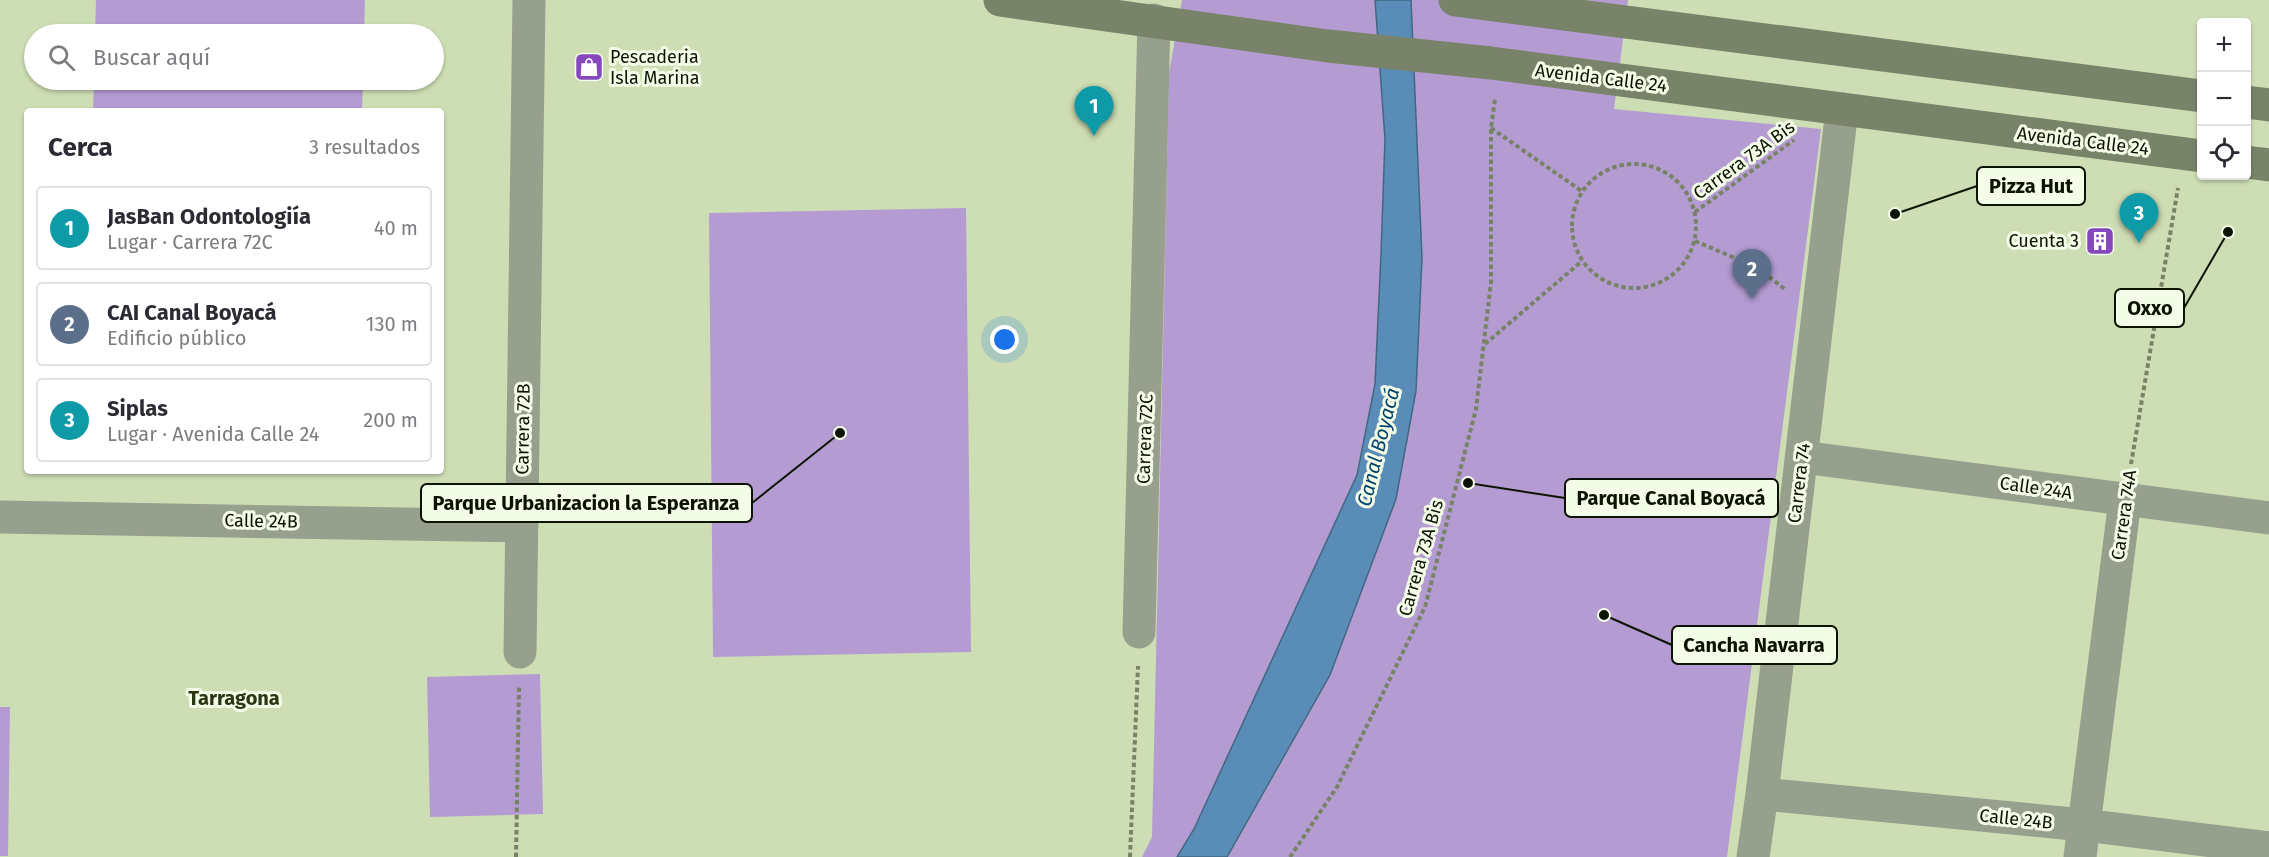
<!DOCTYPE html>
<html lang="es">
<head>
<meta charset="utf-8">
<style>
	body { margin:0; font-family:"Fira Sans",sans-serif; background:#f7f7f7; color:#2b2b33 }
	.controls { position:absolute; right:18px; top:18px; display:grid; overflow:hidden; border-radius:6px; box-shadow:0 2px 4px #0004 }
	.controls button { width:54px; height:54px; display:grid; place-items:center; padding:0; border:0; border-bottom:2px solid #e1e1e2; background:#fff; color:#2b2b33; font:30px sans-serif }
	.you { position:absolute; left:1005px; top:340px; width:21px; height:21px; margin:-15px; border:4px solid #fff; border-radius:50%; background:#1a73e8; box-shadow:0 0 0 9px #1a73e833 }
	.badge { display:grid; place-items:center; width:39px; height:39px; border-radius:50%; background:#2563eb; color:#fff; font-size:20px; font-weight:700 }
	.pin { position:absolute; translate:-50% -50px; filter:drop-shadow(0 2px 3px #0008) }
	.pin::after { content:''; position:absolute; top:32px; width:21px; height:18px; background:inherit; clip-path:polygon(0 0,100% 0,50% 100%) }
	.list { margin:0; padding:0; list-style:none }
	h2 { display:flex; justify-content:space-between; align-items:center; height:78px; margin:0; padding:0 24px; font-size:26px }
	h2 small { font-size:20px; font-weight:400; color:#7c7c81 }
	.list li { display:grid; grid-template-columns:39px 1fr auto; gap:18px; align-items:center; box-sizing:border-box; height:84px; margin:0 12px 12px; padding:0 12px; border:2px solid #e1e1e2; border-radius:6px }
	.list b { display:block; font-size:22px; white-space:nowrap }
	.list p { margin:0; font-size:20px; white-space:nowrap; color:#7c7c81 }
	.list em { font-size:20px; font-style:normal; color:#7c7c81 }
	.icon { flex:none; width:33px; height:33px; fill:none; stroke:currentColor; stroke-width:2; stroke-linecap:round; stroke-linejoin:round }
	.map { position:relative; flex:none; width:2269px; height:857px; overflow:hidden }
	.search { position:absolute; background:#fff; box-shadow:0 2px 4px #0004; left:24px; top:24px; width:420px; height:66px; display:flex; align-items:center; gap:15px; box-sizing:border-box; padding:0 21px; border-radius:33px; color:#7c7c81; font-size:22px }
	.panel { position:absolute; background:#fff; box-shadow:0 2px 4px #0004; left:24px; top:108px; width:420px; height:366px; border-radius:6px }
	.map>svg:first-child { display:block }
	.green { fill:#b49cd3 }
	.water { fill:#598cb7; stroke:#426881; stroke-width:1.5 }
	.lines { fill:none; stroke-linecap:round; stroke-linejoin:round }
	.path { stroke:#788366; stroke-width:4; stroke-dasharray:4.5 3; stroke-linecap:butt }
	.street { stroke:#979f8d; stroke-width:33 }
	.secondary { stroke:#798369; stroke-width:33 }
	.labels { text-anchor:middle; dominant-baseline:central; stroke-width:6; stroke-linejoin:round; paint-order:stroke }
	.poi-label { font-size:18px; fill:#0d1304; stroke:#f3fce6; text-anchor:start }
	.street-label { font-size:18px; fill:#0d1304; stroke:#f3fce6 }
	.water-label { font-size:20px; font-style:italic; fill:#01436d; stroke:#f3fce6 }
	.neighbourhood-label { font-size:20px; font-weight:bold; fill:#2a3611; stroke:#f3fce6 }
	.leader { fill:none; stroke:#0d1304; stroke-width:2 }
	.callout-dot { fill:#0d1304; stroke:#f3fce6; stroke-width:2 }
	.callout { fill:#f3fce6; stroke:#0d1304; stroke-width:2 }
	.callout-label { font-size:20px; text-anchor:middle; font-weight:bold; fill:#0d1304 }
</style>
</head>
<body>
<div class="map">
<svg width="2269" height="857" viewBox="0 0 2269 857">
	<rect width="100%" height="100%" fill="#cedeb4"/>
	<path class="green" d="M96,0H365L364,34H95Z
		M1182,0H1628L1614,109L1821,129L1727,857H1142L1152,837L1169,73Z
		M94,80H363L362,111H93Z
		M966,208L971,652L713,657L709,213Z
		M540,674L543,814L430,817L427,677Z
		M0,707H10L8,856H0Z"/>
	<path class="water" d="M1375,0H1411L1422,258L1416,391L1396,499L1330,675L1227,857H1177L1194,829L1357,475L1375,384L1381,254L1385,139Z"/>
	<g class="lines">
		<path class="path" d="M1491,128L1583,192
			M1572 226a62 62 0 1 1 124 0a62 62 0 1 1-124 0Z
			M1695,212L1794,140
			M1695,241L1756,267L1786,290
			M1485,344L1582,261
			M2131,464L2178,188
			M516,857L519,686
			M1130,857L1138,666
			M1290,857L1337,787L1425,607L1476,409L1491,282V128L1495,99"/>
		<path class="street" d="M1802,457L2269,518
			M0,517L522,526
			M1139,632L1154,20
			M520,652L529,0
			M1762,794L2084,825L2269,848
			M1753,857L1762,794L1842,109
			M2080,857L2125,500"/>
		<path class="secondary" d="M1000,0L1328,46L1491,63L2202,156
			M1455,0L2202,96
			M2246,102L2269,105
			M2246,162L2269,165"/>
	</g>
	<defs>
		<g id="shop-square" transform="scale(1.5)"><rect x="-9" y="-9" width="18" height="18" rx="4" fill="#8548be" stroke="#f3fce6"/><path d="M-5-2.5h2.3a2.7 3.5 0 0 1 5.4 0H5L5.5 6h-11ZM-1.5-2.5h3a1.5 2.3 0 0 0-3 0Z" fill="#fff"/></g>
		<g id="building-square" transform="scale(1.5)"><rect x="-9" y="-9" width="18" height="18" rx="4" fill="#8548be" stroke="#f3fce6"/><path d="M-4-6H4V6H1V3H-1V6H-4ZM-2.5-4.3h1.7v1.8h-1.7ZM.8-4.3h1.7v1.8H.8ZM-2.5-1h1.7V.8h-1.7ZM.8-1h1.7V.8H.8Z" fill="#fff"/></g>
	</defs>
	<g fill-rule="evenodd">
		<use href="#shop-square" x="589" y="67"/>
		<use href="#building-square" x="2100" y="241"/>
	</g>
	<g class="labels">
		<g class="poi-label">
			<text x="610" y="57">Pescaderia<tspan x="610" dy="21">Isla Marina</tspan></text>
			<text x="2079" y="241" text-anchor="end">Cuenta 3</text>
		</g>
		<g class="street-label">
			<text transform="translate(1601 78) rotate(7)">Avenida Calle 24</text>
			<text transform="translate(2083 141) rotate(7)">Avenida Calle 24</text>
			<text transform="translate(1744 160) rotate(-36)">Carrera 73A Bis</text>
			<text transform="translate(523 429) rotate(-89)">Carrera 72B</text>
			<text transform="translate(1145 439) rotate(-88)">Carrera 72C</text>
			<text transform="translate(1799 483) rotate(-83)">Carrera 74</text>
			<text transform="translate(2036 488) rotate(8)">Calle 24A</text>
			<text transform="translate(2124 515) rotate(-82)">Carrera 74A</text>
			<text transform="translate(261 521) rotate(1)">Calle 24B</text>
			<text transform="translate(1421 558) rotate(-74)">Carrera 73A Bis</text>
			<text transform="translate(2016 819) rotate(6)">Calle 24B</text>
		</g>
		<g class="water-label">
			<text transform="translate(1378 447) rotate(-76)">Canal Boyacá</text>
		</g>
		<g class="neighbourhood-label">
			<text x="234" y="698">Tarragona</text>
		</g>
	</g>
	<path class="leader" d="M1895 214L1977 186M2228 232L2184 308M1468 483L1565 498M840 433L752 503M1604 615L1672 645"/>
	<g class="callout-dot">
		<circle cx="1895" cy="214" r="6"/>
		<circle cx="2228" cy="232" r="6"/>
		<circle cx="1468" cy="483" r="6"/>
		<circle cx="840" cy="433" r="6"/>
		<circle cx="1604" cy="615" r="6"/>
	</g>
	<g class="callout">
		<rect x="1977" y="167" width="108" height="38" rx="6"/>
		<rect x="2115" y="289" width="69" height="38" rx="6"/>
		<rect x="1565" y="479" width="213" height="38" rx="6"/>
		<rect x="421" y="484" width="331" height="38" rx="6"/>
		<rect x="1672" y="626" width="165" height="38" rx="6"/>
	</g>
	<g class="callout-label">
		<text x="2031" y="193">Pizza Hut</text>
		<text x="2150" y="315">Oxxo</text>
		<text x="1671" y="505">Parque Canal Boyacá</text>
		<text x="586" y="510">Parque Urbanizacion la Esperanza</text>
		<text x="1754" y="652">Cancha Navarra</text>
	</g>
</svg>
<div class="controls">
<button>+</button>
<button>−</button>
<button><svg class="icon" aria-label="locate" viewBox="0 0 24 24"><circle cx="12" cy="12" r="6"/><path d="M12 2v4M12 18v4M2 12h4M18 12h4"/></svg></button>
</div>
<div class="you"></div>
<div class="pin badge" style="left:1094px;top:136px;background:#0f9aa8">1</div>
<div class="pin badge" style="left:1752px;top:299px;background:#5c6f8a">2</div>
<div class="pin badge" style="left:2139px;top:243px;background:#0f9aa8">3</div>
<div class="search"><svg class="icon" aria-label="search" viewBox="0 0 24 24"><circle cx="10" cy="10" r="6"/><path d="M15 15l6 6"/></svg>Buscar aquí</div>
<section class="panel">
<h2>Cerca<small>3 resultados</small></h2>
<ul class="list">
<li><span class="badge" style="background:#0f9aa8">1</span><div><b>JasBan Odontologiía</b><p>Lugar · Carrera 72C</p></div><em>40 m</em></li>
<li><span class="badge" style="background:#5c6f8a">2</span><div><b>CAI Canal Boyacá</b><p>Edificio público</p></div><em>130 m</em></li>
<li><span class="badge" style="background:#0f9aa8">3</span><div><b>Siplas</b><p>Lugar · Avenida Calle 24</p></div><em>200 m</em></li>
</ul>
</section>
</div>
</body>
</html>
